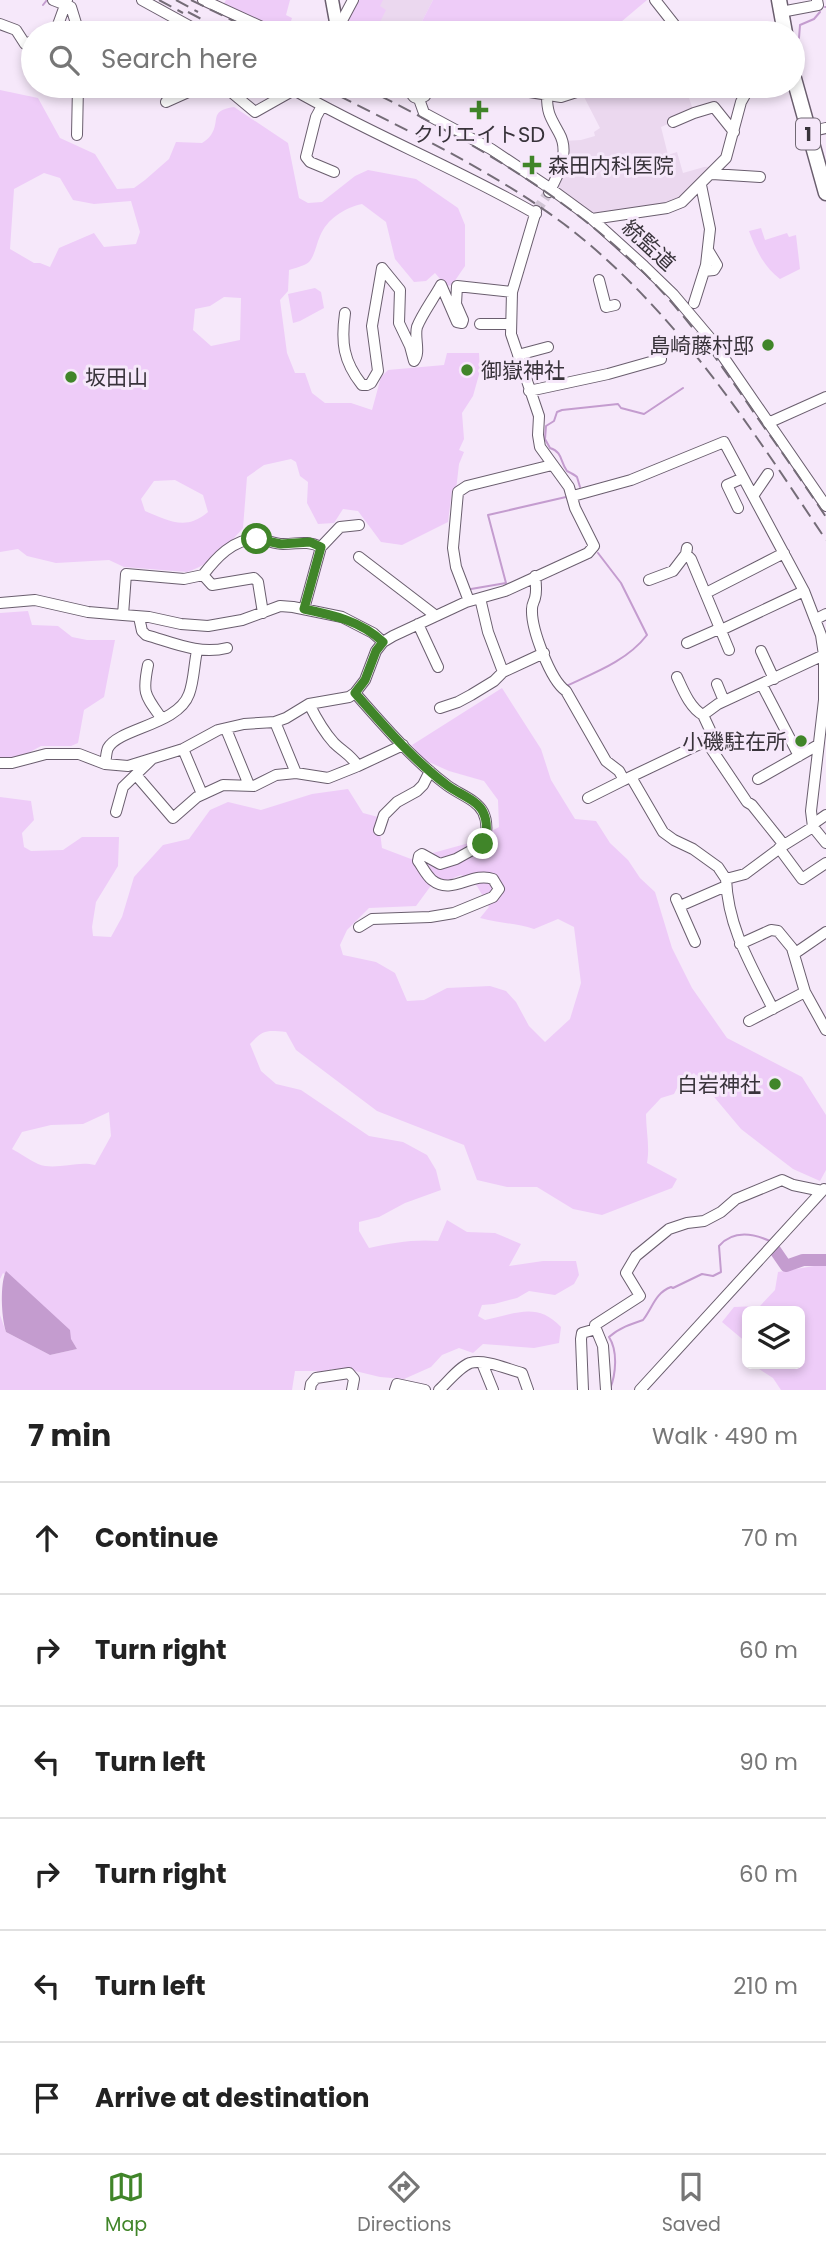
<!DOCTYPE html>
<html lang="en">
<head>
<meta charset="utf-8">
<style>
	body { margin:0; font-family:Poppins,"Noto Sans JP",sans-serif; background:#f2f2f2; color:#222 }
	.controls { position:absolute; right:21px; bottom:21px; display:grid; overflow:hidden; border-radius:10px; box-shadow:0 4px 10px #0003 }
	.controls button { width:63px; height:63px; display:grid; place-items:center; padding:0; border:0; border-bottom:2px solid #e0e0e0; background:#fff; color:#222; font:35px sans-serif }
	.stop { position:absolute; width:21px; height:21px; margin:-16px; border:5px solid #408529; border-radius:50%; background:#fff }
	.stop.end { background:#408529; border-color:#fff; box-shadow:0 2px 7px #0008 }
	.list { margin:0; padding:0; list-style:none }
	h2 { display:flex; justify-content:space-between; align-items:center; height:91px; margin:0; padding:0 28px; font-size:30px }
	h2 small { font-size:23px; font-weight:400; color:#767676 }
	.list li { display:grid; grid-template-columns:46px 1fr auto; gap:21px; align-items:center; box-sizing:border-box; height:112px; padding:0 28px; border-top:2px solid #e0e0e0 }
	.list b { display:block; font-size:26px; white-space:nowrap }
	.list em { font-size:23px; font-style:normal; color:#767676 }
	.icon { flex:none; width:38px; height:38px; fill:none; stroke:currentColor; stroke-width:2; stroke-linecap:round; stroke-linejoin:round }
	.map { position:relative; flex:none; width:826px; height:1390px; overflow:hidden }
	.search { position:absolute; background:#fff; box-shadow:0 4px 10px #0003; left:21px; right:21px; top:21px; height:77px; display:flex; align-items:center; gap:18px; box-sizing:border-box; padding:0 24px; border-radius:38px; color:#767676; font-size:26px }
	.sheet { height:763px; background:#fff }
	nav { display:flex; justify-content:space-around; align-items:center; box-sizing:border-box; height:98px; border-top:2px solid #e0e0e0; background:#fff; font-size:19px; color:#767676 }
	nav a { display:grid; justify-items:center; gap:4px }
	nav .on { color:#408529 }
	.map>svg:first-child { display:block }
	.built { fill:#ebd8ef }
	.green { fill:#eeccf8; fill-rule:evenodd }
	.water { fill:#c49ccf }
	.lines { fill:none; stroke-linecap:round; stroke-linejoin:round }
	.stream { stroke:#c49ccf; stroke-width:2 }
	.river { stroke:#c49ccf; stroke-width:12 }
	.minor-tunnel { stroke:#d0c4d4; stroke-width:10; stroke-dasharray:10 5; stroke-linecap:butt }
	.minor-casing { stroke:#6a5e6e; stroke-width:12 }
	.major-casing { stroke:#6a5e6e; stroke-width:15 }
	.highway-casing { stroke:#6a5e6e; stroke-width:17 }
	.minor { stroke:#fff; stroke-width:10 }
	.major { stroke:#fff; stroke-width:12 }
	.highway { stroke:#fff; stroke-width:14 }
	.rail { stroke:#746c77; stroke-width:2; stroke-dasharray:14 7; stroke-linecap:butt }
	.route { stroke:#408529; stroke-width:9 }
	.poi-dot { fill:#408529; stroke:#f6e8fa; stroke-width:2.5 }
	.labels { text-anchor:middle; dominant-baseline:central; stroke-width:6; stroke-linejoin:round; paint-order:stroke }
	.shield { fill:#f6e8fa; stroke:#716974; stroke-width:2 }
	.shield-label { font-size:19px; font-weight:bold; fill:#38333a }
	.poi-label { font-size:21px; fill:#38333a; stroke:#f6e8fa; text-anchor:start }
	.street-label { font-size:21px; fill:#38333a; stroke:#f6e8fa }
</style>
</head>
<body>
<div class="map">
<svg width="826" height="1390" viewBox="0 0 826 1390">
	<rect width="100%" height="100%" fill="#f6e8fa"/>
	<path class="built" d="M353,0H433L416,33H342L343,19Z
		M595,86H685L694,113L661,127L668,155L677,152L683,173L704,167L719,166L682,202L592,219L551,189L563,141L581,140L595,136L594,132L600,128L581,91Z"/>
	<path class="green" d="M226,0H290L286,15L292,18L287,33H281L231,12L223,5Z
		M353,0H383L380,6L386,10L378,26L391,33C373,33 355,37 343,20Z
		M433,0H647L608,33H413L419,27Z
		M0,90L38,98L60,138L95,154L117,189L134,188L145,180L169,159L176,142L202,143C205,141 208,139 211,135C221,120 208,111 234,107L288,143L299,198L308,203L322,202L355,176L368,170L416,179L458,208L465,225V266L452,285L446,286L435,273L426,281L414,282L395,259L386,222L362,204C344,208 327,219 320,236C316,245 315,255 309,262C304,266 295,268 289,270L288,291L280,300L287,353L295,373H305L312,393L325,403H351L372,410L381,377L388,370L444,365L447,353H479L480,371L473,396L462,413L464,439L459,450L464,452L459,464L456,490H452L448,522L402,545L381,542L358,511L343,509L334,523L318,524L307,503L308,482L300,476L296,462L291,459L264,465L247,477L243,528C227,546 210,565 187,572L124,567L109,560L56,563L27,556L18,549L0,552ZM44,173L60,178L73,200L94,204L131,201L140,232L136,244L104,247L94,233L59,248L50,267L40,263H34L10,249L14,189ZM224,297L241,298L240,340L211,346L193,330L195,309L210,306ZM175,480L203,495L208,512C186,531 169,521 145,511L141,499L154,481Z
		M761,228L765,240L787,233L789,237L796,235L800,269L780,279C764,267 756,250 749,231Z
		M315,288L321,292L324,308L300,321L293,323L288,294Z
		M28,611L32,625L58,626L72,637L87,640H115L104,697L84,710L78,743L71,746H41L19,758L0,760V613Z
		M502,688L541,749L551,780L575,819L596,821L610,843L628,860L640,878L655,892L672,948L692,988L727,1038L802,1077L826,1115V1170L820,1181L793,1169L741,1129L694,1073L680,1082L674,1094L661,1098L646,1114C646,1131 650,1146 647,1163L677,1179L672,1188L602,1215L573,1209L537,1187H507L477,1180L464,1145L377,1111L296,1050L286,1032C266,1030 263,1030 250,1044L261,1071L276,1084L301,1090L369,1136L403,1142L427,1155L436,1170L441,1190L405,1203L379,1217L359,1222V1231L369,1248C392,1243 414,1239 438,1241L447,1220L467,1232L495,1233L521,1244L509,1266L543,1261H576L579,1275L574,1284L555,1295L529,1291L517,1298L494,1304L482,1305L478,1316L485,1320C515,1314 537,1301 561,1327L559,1343L534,1348L483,1344L473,1353L459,1348L442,1355L431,1367L404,1379L380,1377L351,1370L331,1369V1371L318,1373L317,1371H295L292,1390H0V1315L6,1332L50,1355L77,1349C59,1318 32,1293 3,1273L0,1279V797L31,801L34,820L22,833L24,847L31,851L63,850L82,837H119L118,866L96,902L92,927L93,936L111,937L122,917L134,877L163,845L189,839L210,810L228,802L261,810L312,794L348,789L363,813L378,817L382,848L411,859L469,843L499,827L498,800L484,781L449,771L422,759L412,745ZM461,875L477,886L489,907L480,918C497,923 516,923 534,929L558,919L574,927L581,983L570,1019L545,1042L529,1026L516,1002L506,991L490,986L447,988L424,1000L407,1001L395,973L376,962L343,955L340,945L347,930L369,908L416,906L430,887ZM109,1112L111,1136L95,1165C77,1160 56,1171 38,1164C29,1160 20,1153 12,1149L22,1132L51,1125L83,1124Z
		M826,1264V1390H781L773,1378L756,1367V1364H800V1311H747V1343L722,1322L734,1307L760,1306L775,1290L778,1272Z"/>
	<path class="water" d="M6,1271L70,1330L71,1339L77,1349L50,1355L6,1332C1,1316 0,1283 6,1271Z"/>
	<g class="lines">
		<path class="stream" d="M43,5L47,0
			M825,7H826
			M796,39L799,38L800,25L814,19L820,12
			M580,487L577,477C576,476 569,472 567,471C560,462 563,452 550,448L545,439L546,426L554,421L557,412L562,410L618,404L621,408L644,414L683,388
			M471,589L506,583L488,515L566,497
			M566,686C594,673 627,661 647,635L621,583L598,553
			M610,1389C616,1374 618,1351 609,1337C619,1328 631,1324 643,1320C653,1307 655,1293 671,1287L673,1288L702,1274L713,1276L721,1272L719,1246C733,1230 752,1233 770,1241"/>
		<path class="river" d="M775,1250L786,1266L803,1260H826"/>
		<path class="minor-tunnel" d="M536,211L549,192"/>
		<g class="minor-casing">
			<path id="minor" d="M53,0L71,7L79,33
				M142,0L202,33
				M203,0L275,33
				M655,0L681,33
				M781,12L818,5L817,0
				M0,24L16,30L25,44L33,41
				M337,30L353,0
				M55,33L67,0
				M405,86L414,97L419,99
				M492,86L561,97L595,86
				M547,96C547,114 551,118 559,133C570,152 559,174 549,192
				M419,99L424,113L491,149L551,189L592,219L644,266L673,294L711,339L826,506
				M419,99L425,96L430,86
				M166,102L195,89L231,92L255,112L294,90C372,135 457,168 536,214
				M322,106L316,117L306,157L310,162L334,172
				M673,122L694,113L714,107L734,132
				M808,132L826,128
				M77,135L78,86
				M712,174L760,177
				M592,219L667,208L682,202L726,158L741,102L750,86
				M382,268L400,290L399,323L410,346L414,361C421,352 414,338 417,327C422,314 434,298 441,285L457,322L462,323L463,320L456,304L457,286L512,292
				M704,271L714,270L717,265L708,250
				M599,280L606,307L615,305
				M694,303L706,265L710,229L701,185
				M345,313C341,342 343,361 362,385H367L371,383L378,371L372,326L382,268
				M480,324H510
				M518,355L548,347
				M529,391L608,374L661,359
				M768,423L826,397
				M573,496L631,480L724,442L804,591L821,635L824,655V700L811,811L813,827L826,843
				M753,496L768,474
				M738,508L727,485L743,478
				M687,548L686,554L691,559L729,650
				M359,557L436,616
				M203,575C216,558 233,539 256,539C265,539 274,544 283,544C299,544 306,540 321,547
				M535,576C536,583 537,591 535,598C534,602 532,604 532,609C531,628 550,680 566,691L606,761L619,771L624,780L706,741
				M649,580L673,571L686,554
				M706,593L784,553
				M480,598L488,632L503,672
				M469,601L456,567L453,548L458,492L467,486L552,465
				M0,603L35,600L88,612L123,615
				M304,609L321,547L340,527L359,525
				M263,613L258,582L254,578L212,585L203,575L184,579L126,574L123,615L149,617L181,624L208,626L242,620L280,606L293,607L342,617L373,633L383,642
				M139,617L142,631L146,635C174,643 199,655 227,648
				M816,619L826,614
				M418,624L438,667
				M721,630L804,591
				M687,643L721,628
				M761,651L774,679
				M148,665C142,694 145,695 162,719
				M677,677C683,690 690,708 703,715L718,704L826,654
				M717,684L724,701
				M762,685L799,756
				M355,693C384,726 413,760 448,786C459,794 477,800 483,812C488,822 487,835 483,844L456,859L440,864L422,854L419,856L418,861C422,866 426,875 432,880C452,896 472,871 493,879L499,889L493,897L454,913L430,917L372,919L359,927
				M309,704C316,718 323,731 334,743C343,752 349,753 358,766L403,745
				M440,708L458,702L471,695L494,681L503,672L544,653
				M703,715L710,730L706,741L747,802L752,805L784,845L813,827
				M275,722L296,773
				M226,729L249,785
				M183,749L202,794
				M0,763H12L46,754H79L105,764L128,766L183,749L218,730L244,724L275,722L286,718L309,704L349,697L355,693L365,680L376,651L383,642L393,636L466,602L505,591L588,553L594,546L575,508L569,487L540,447L538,435L539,416L511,334L512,292L536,211
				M105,764C106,760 106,752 108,748C119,728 178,725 189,694C194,681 194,664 197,651
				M136,775L173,818L197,797L223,785L254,786L276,775L296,773L328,778L358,766
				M631,777L663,832L674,840L693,849L718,867L726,879L745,874L784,845
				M758,779L818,745
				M588,798L624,780
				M116,812L123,787L151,760
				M813,824L826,815
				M379,830L384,815L397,802L417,791L423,785L430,771
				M779,848L802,879L826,863
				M726,879C728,928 751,965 773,1009
				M676,899L695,942
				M680,906L726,886
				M740,944L771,930L778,931L792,948L805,992L826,1030
				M794,954L826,932
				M749,1021L805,992
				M596,1329L603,1346L606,1390
				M482,1363L493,1390
				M310,1390L311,1384L316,1378L349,1373L354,1379L352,1390
				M395,1390L397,1384L425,1390
				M439,1390C448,1382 459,1367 470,1363C485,1359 507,1369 522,1373L528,1390
				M583,1390L581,1339L582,1333L596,1329L595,1325L640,1296L626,1273L636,1256L669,1229L687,1223L704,1221L721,1212L736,1199L782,1180L793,1185L822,1191
				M640,1390L824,1189"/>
		</g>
		<g class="major-casing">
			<path id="major" d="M332,0L338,33"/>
		</g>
		<g class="highway-casing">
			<path id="highway" d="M779,0L785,33
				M793,75L826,193"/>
		</g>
		<use href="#minor" class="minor"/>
		<use href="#major" class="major"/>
		<use href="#highway" class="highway"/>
		<path class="rail" d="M159,0L183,13
			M176,0L198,12
			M191,0L258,33
			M188,12L228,33
			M320,86C403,129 489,168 564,224C675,309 749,425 826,540
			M361,86C460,136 557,189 637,266C685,312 722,366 759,420C782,452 804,484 826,517"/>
	</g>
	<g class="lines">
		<path class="route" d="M257,539L281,544L310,542L321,547L304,609C333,615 361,621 383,642L376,651L365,680L355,693C384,726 413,760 448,786C459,794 477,800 483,812C488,822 487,835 483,844"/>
	</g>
	<g class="poi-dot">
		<path d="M475.5 99.5h7v7h7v7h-7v7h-7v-7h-7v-7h7z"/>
		<path d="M528.5 154.5h7v7h7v7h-7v7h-7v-7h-7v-7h7z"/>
		<circle cx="768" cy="345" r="7"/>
		<circle cx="467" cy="370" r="7"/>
		<circle cx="71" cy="377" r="7"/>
		<circle cx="801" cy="741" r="7"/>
		<circle cx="775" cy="1084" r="7"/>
	</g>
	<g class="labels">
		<rect class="shield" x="796" y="118.5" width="24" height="31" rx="5"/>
		<g class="shield-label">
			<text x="808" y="134">1</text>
		</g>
		<g class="poi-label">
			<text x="479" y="134" text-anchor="middle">クリエイトSD</text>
			<text x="548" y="165">森田内科医院</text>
			<text x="754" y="345" text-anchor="end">島崎藤村邸</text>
			<text x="481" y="370">御嶽神社</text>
			<text x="85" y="377">坂田山</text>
			<text x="787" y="741" text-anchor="end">小磯駐在所</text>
			<text x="761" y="1084" text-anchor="end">白岩神社</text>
		</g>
		<g class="street-label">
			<text transform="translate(649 245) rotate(43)">統監道</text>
		</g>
	</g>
</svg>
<div class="controls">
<button><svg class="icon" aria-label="layers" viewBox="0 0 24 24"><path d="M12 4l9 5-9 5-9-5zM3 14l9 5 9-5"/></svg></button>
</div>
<div class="stop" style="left:257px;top:539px"></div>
<div class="stop end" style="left:483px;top:844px"></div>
<div class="search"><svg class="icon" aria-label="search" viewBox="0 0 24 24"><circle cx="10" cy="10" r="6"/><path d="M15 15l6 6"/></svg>Search here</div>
</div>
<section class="sheet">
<h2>7 min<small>Walk · 490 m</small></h2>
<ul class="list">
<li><svg class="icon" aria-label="ahead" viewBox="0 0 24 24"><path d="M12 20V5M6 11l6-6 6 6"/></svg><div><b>Continue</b></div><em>70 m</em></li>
<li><svg class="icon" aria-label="right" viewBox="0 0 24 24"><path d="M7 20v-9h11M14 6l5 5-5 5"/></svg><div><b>Turn right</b></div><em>60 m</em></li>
<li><svg class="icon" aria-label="left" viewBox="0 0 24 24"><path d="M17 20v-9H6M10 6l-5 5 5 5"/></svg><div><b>Turn left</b></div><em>90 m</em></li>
<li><svg class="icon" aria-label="right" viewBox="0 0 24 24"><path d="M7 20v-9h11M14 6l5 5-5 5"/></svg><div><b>Turn right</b></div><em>60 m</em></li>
<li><svg class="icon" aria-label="left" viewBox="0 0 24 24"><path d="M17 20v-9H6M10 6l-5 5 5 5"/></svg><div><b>Turn left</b></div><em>210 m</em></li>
<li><svg class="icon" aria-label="arrive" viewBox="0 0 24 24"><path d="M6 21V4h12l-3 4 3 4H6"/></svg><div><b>Arrive at destination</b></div></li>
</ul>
</section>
<nav>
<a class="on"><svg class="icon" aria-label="map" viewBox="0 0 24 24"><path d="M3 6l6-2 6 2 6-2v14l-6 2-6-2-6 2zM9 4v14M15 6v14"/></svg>Map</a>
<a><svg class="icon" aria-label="directions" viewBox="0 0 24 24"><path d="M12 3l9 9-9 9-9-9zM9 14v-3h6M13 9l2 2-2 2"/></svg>Directions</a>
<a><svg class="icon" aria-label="saved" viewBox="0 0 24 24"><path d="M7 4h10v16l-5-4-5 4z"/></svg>Saved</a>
</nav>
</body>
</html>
